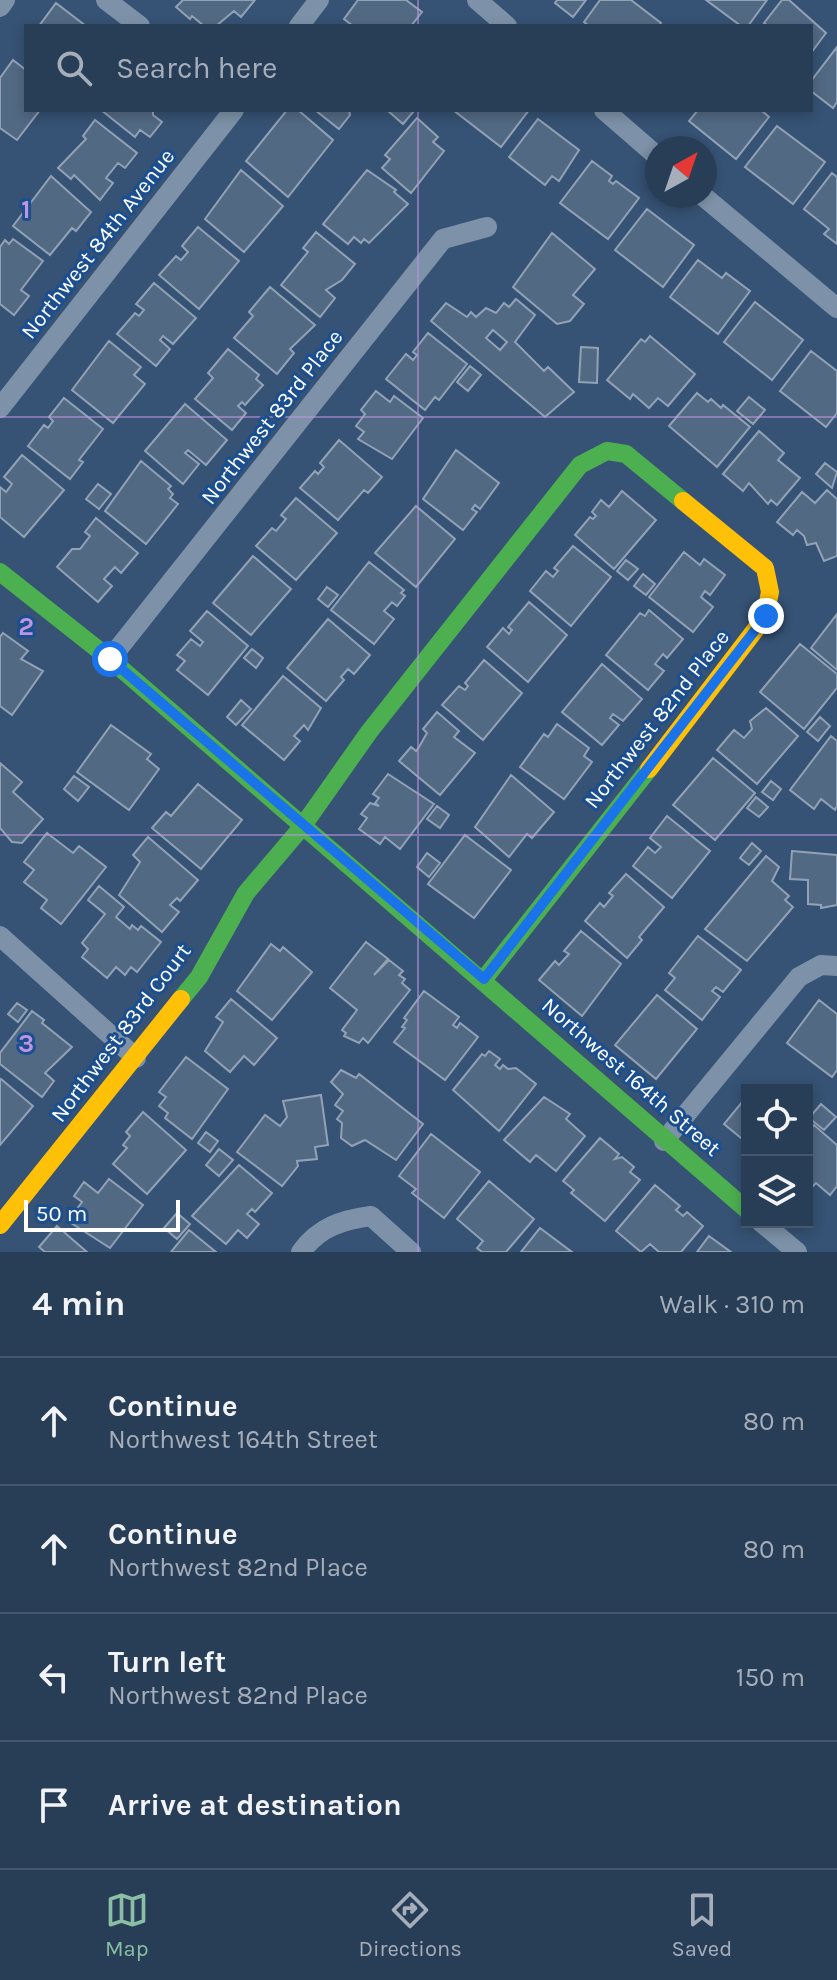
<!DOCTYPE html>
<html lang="en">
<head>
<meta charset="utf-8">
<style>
	body { margin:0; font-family:Karla,sans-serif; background:#344961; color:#f1f3f6 }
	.controls { position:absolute; right:24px; bottom:24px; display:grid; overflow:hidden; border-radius:0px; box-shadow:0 4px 12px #0003 }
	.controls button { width:72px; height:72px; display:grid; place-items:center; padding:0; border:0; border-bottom:2px solid #44576d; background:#283e57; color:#f1f3f6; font:40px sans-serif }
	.compass { position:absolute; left:645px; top:136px; width:72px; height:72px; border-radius:50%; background:#283e57; box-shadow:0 4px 12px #0003; rotate:40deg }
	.scale { position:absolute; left:24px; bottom:20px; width:156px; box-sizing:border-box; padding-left:8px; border:4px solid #fff; border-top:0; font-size:22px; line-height:28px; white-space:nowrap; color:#fff; -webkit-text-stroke:6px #1b4f8f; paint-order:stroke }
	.stop { position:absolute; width:24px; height:24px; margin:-18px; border:6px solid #1a73e8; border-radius:50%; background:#fff }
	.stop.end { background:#1a73e8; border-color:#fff; box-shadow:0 2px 8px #0008 }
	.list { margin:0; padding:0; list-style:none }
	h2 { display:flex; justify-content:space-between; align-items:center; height:104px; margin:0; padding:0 32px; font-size:34px }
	h2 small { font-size:26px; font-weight:400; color:#a5aeba }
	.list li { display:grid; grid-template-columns:52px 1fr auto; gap:24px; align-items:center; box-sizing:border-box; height:128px; padding:0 32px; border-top:2px solid #44576d }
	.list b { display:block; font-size:30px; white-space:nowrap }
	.list p { margin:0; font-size:26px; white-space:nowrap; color:#a5aeba }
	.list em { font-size:26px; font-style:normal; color:#a5aeba }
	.icon { flex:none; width:44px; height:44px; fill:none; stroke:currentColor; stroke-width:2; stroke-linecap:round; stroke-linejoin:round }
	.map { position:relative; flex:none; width:837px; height:1252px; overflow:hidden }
	.search { position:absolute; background:#283e57; box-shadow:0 4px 12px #0003; left:24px; right:24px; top:24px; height:88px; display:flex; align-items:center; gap:20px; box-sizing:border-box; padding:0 28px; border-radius:0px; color:#a5aeba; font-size:30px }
	.sheet { height:616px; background:#283e57 }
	nav { display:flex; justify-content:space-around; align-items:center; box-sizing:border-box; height:112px; border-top:2px solid #44576d; background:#283e57; font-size:22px; color:#a5aeba }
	nav a { display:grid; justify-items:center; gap:4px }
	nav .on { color:#8abfa5 }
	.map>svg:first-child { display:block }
	.building { fill:#526984; stroke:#92a2b6; stroke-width:2; fill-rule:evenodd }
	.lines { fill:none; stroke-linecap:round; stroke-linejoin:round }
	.street { stroke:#7d92a8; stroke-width:20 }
	.fast { stroke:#4caf50; stroke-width:18 }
	.slow { stroke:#ffc107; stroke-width:18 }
	.route { stroke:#1a73e8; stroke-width:10 }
	.grid { fill:none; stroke:#bd96df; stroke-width:2; stroke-opacity:0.55 }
	.labels { text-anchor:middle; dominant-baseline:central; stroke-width:6; stroke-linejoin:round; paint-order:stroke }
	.street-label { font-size:22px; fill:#fff; stroke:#1b4f8f }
	.grid-label { font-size:26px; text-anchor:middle; font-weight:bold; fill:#bd96df; stroke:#1b4f8f; stroke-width:6; stroke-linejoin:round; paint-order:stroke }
</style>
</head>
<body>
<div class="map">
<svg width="837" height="1252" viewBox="0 0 837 1252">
	<rect width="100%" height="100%" fill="#365274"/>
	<path class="building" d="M183,0H255L241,17L234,11L216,26H204L192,16L190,19L176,7Z
		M358,0H406L422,12L411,26H353L344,19Z
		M557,0H586L573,17L555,3Z
		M600,0H631L661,23L659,26H589L584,22Z
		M706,0H767L748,26H741Z
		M782,0H789L826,33L811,53V26H768L764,23Z
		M56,3L86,26H39Z
		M837,47V102L833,108L811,91V81Z
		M13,60L26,70V110H40L17,140L0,128V78Z
		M101,110H158L153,111V115L162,122L150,137L140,130L135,137Z
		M287,110H298L333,140L288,197L246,161Z
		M315,110H349L350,115L339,129Z
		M387,110H414V111L403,124Z
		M453,110H529L501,147Z
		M698,110H761L769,117L736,159L689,121Z
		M417,118L438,137L433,142L444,151L411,193L382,168L390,159L385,155Z
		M538,119L579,150L559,181L552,176L545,185L509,157Z
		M95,120L137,153L125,168L118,163L106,178L113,183L100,200L74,175L71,179L58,168L86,139L83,136Z
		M777,126L825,162L793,204L745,167Z
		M592,161L612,176L609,181L613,184L616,181L639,198L608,239L560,203Z
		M241,170L283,206L244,252L205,219Z
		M367,170L396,190L394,192L408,204L369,243L364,239L361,243L354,237L348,244L323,224Z
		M832,173L837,177V244L824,234L829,229L804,209Z
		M51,176L91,212L76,231L72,228L50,255L13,226Z
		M647,209L694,245L663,287L615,250Z
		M198,227L239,261L199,309L159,275L176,256L181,260L188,252L182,246Z
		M316,232L355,264L342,280L326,290L335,298L320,317L281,285L308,252L303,248Z
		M552,233L595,269L573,295L584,304L570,321L557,324L513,287Z
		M13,239L43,261L21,290L29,296L14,315L0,304V247L5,240L9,244Z
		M698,260L722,278L726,273L750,291L718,334L670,297Z
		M154,283L196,318L173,344L163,336L160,340L170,349L156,366L117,334L135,313L139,316L144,310L136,304Z
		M270,287L315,325L290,349L294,353L277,374L234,338L253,316L249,312Z
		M516,299L535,315L515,342L544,371L548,367L574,392L545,417L431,321L446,303L467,317L471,312L476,317L486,308L496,313L504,303L509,307ZM493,330L507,342L500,350L486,338Z
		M755,302L803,340L772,380L724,342Z
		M428,333L467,364L439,400L435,397L425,410L386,379L406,354L413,360L417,355L413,352Z
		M650,336L695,374L668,406L658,398L649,408L633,394L630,399L607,380L641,339L645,342Z
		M109,341L141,367L134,375L145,384L113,423L72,390Z
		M581,347L598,348L597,383L579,382Z
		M228,349L259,375L256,379L263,385L245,405L242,402L238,406L246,413L232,430L195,399L213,378L208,373Z
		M811,351L837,371V413L826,427L780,391Z
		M470,366L481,375L468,391L457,382Z
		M376,391L390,402L394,396L423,418L392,459L358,439L364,432L356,426L365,414L361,410Z
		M697,393L708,402L711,399L721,408L723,405L750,427L717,467L669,426Z
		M749,397L765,410L753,424L737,411Z
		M64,398L103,429L79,460L83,462L70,479L28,446L44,425L48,428L53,421L49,417Z
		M185,404L227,440L206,465L188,450L185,453L199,464L183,484L145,451Z
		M759,431L784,453L778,460L800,478L777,505L771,500L768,504L749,483L743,491L723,474Z
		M339,440L382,477L368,493L364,490L338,520L300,488L315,471L318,474L324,467L320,463Z
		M456,450L499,483L480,509L475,505L472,509L477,512L463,530L423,499Z
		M22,455L64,490L24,537L0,517V487L6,492L12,484L4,477Z
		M141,461L171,486L168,489L173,494L170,498L178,504L146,544L105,511Z
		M825,463L837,472L832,488L816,474Z
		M98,484L111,494L99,509L86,499Z
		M827,490L837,499V556L824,561L816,543L807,545L804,536L797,530L793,535L777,522L802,492L815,503Z
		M622,491L656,520L614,569L575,535L590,517L593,519L596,516L592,512L601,500L609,507Z
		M296,498L337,533L296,580L256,546L272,528L276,531L286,519L281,515Z
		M416,506L455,539L416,587L375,553Z
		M96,518L138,553L121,573L115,567L104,579L112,586L98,602L57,567L72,549H80L90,536L85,532Z
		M573,546L611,577L571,626L530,591L546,571L553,577L558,571L554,568Z
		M684,552L700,565L704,559L725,575L710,595L705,591L701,597L713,607L693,632L649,597Z
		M253,556L291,589L251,635L213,603Z
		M626,560L638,569L628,580L617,571Z
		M369,562L404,590L401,593L405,596L397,606L392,602L384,611L394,619L374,644L331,610Z
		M643,574L655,584L646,595L634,586Z
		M327,587L338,595L328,607L318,599Z
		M529,602L567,635L528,682L487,647L503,628L509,634L512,630L508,627Z
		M649,610L683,639L667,658L663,654L655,664L664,671L648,690L606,655L640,613L645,616Z
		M207,611L248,646L208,695L177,670L185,661L177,655L191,639L200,646L203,642L190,631Z
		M837,614V670L811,648Z
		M328,619L370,655L354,674L348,669L341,677L344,680L326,701L287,668Z
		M3,633L28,651L21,659L43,671L12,715L0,706V637Z
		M800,644L837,674V688L804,729L760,692Z
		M252,649L263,658L256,668L244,658Z
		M484,660L522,693L483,740L442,705L459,686L465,690L468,686L465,683Z
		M602,664L642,699L623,721L613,714L610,718L619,725L602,745L562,712Z
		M283,676L321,708L308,730L304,725L294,736L300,741L284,760L242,725Z
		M241,700L251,709L236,725L227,717Z
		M766,708L798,736L757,784L717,750L734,730L744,738L752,729L750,721Z
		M437,712L459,731L454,737L475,753L440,795L399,761L411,747L416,751L419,747L427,733L423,729Z
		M820,717L830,726L818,741L807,732Z
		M557,724L589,748L584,756L592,762L564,799L520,767L544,734L548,737Z
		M111,725L151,754L147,759L159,769L129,810L77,772Z
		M831,736L837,741V806L835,810L821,799L814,809L790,790Z
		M713,758L755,793L715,840L673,805Z
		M0,763L22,782L13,792L43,819L22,843L12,842L0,828Z
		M388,774L434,804L400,849L385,837L380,844L359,829L367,818L361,814L370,803L379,806L375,803L379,798L373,794Z
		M511,775L554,812L532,838L527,834L509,857L475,827Z
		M74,776L89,787L78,801L64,789Z
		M771,781L781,789L773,800L762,792Z
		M198,784L242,820L201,869L152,828L166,812L171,816Z
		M756,797L768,807L759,817L747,808Z
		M437,806L449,815L440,828L427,819Z
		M667,816L710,851L672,898L633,866L648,847L655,853L661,847L650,838Z
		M47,833L73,853L79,846L106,867L61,924L41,908L47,900L24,882L34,870L24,862Z
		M465,835L511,870L474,918L428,884Z
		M148,837L198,880L180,901L177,898L170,905L179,912L162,932L119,895L140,862L133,855Z
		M752,843L761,851L749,865L740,858Z
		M792,851L837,855V905L821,908V905L808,904V880L790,879Z
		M427,853L440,863L429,877L417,867Z
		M766,856L779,867L772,881L789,896L785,900L793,907L747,961L705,929Z
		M626,874L664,907L639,937L642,940L627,958L585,921L600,903L604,907L613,896L609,893Z
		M99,886L124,907L116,917L130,929L132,925L138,930L141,926L161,942L137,972L131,967L125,975L116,967L107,978L82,957L88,949L82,943L105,914L88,900Z
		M581,931L621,964L582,1016L539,980L555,961L559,965L569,954L564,951Z
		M698,936L741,970L723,992L716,987L712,991L720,997L702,1020L665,990L675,978L669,973Z
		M366,942L388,959L374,975L389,960L403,971L399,975L405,979L402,983L410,990L368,1043L363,1038L359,1043L344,1036L346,1033L342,1030L357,1010L330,988Z
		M271,944L280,951L283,947L312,972L272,1020L237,991Z
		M424,991L459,1017L453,1025L457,1028L460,1023L478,1037L445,1080L394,1042L405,1028L402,1027L407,1020L404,1018Z
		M657,995L697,1029L656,1079L615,1045Z
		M231,999L277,1038L254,1065L244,1056L230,1072L205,1051L223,1022L216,1017Z
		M819,1000L837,1014V1070L832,1077L787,1043Z
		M17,1003L27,1010L18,1022L8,1014Z
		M32,1011L44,1020L42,1023L72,1047L45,1073L54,1081L42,1097L0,1064V1053Z
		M489,1051L500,1059L495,1065L500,1069L503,1065L508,1069L516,1068L536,1084L499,1131L453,1090L482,1054L485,1056Z
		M186,1057L228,1089L192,1139L165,1118L168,1113L159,1106L166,1097L159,1092Z
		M341,1070L356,1078L359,1074L423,1124L396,1160L365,1140L352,1146L341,1138L342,1123L337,1119L343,1111L335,1105L343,1094L331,1082Z
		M1,1079L33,1106L0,1145V1081Z
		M321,1095L328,1145L315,1147L317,1159L297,1161L298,1166L282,1186L237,1152L265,1115L280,1126L287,1117L283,1101Z
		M747,1096V1143L724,1124Z
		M544,1097L570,1114L566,1119L585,1136L556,1171L536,1155L530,1162L504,1140Z
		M821,1104L836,1117L824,1130L809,1118Z
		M143,1112L186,1150L147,1194L113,1164L127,1148L123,1145L130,1136L126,1132Z
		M814,1125L837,1145V1186L830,1195L816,1183L811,1188L807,1184V1134Z
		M206,1132L218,1141L210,1152L198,1143Z
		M431,1134L480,1172L444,1218L412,1193L416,1189L399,1176Z
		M600,1138L619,1154L615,1159L622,1157L634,1167L630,1172L640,1180L605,1221L571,1193L574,1190L563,1181Z
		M219,1149L233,1160L219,1176L206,1165Z
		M239,1165L272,1193L255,1212L252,1209L247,1214L259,1224L247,1238L238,1230L226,1244L192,1216Z
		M109,1179L143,1205L110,1248L68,1221L82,1202L74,1196L84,1182L98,1193Z
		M489,1181L534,1219L506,1252H482L477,1248L483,1241L457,1219Z
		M655,1185L680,1206L676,1210L683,1216L687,1212L703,1226L681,1252H659L650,1244L641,1252L616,1231Z
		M177,1213L190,1224L177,1239L164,1228Z
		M57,1226L87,1252H45L39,1247Z
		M540,1228L572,1252H521Z
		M189,1230L216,1252H171Z
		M709,1236L731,1252H697Z"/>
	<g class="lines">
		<path class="street" d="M106,0L140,26
			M477,0L507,26
			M0,7L5,0
			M299,26L319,0
			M604,110L657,156
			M703,196L837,308
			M0,408L234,110
			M110,659L443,239L487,227
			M0,936L136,1058
			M664,1141L799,977L821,965L837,966
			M761,1222L797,1252
			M301,1252C319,1227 342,1220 371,1216L411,1252"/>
		<path class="fast" d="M0,572L110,659L747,1210
			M484,979L649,769
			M181,999L199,977L246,893L302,827L369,732L580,465L607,451L626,454L683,501"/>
		<path class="slow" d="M649,769L765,617L770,592L765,568L683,501
			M0,1225L181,999"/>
	</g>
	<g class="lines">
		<path class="route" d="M110,659L484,979L766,616"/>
	</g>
	<path class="grid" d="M418,0V26M418,110V1252M0,417H837M0,835H837"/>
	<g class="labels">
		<g class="street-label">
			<text transform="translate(98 244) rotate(-52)">Northwest 84th Avenue</text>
			<text transform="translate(272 417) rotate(-52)">Northwest 83rd Place</text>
			<text transform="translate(657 719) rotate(-52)">Northwest 82nd Place</text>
			<text transform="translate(121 1033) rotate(-53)">Northwest 83rd Court</text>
			<text transform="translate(631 1077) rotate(41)">Northwest 164th Street</text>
		</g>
	</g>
	<g class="grid-label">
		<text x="26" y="218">1</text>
		<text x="26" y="635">2</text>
		<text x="26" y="1052">3</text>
	</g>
</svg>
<div class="controls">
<button><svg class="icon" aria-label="locate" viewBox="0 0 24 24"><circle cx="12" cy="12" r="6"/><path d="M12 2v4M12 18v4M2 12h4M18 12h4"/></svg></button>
<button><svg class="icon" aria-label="layers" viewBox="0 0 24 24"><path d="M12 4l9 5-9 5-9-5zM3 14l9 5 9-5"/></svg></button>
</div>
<svg class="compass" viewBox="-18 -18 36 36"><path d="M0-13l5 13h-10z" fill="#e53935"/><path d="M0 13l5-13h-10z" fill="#a5aeba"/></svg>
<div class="scale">50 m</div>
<div class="stop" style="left:110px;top:659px"></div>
<div class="stop end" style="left:766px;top:616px"></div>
<div class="search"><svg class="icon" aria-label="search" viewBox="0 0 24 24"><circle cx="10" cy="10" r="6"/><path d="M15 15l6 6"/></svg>Search here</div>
</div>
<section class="sheet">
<h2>4 min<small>Walk · 310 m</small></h2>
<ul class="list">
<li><svg class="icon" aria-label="ahead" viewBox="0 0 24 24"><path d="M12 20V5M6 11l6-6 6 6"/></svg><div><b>Continue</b><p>Northwest 164th Street</p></div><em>80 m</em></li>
<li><svg class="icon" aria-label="ahead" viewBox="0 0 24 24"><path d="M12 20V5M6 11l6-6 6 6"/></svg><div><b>Continue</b><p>Northwest 82nd Place</p></div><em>80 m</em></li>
<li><svg class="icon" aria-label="left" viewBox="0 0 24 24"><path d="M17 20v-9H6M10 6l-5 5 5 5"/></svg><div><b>Turn left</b><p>Northwest 82nd Place</p></div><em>150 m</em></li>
<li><svg class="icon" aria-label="arrive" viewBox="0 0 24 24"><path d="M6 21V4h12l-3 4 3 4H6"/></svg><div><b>Arrive at destination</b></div></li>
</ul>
</section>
<nav>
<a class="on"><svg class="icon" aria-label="map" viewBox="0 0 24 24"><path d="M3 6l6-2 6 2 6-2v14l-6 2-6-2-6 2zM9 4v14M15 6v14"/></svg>Map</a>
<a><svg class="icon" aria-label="directions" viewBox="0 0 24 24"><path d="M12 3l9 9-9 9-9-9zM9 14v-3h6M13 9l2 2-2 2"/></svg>Directions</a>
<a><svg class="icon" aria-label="saved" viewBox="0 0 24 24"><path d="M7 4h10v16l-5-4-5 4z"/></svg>Saved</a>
</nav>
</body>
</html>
